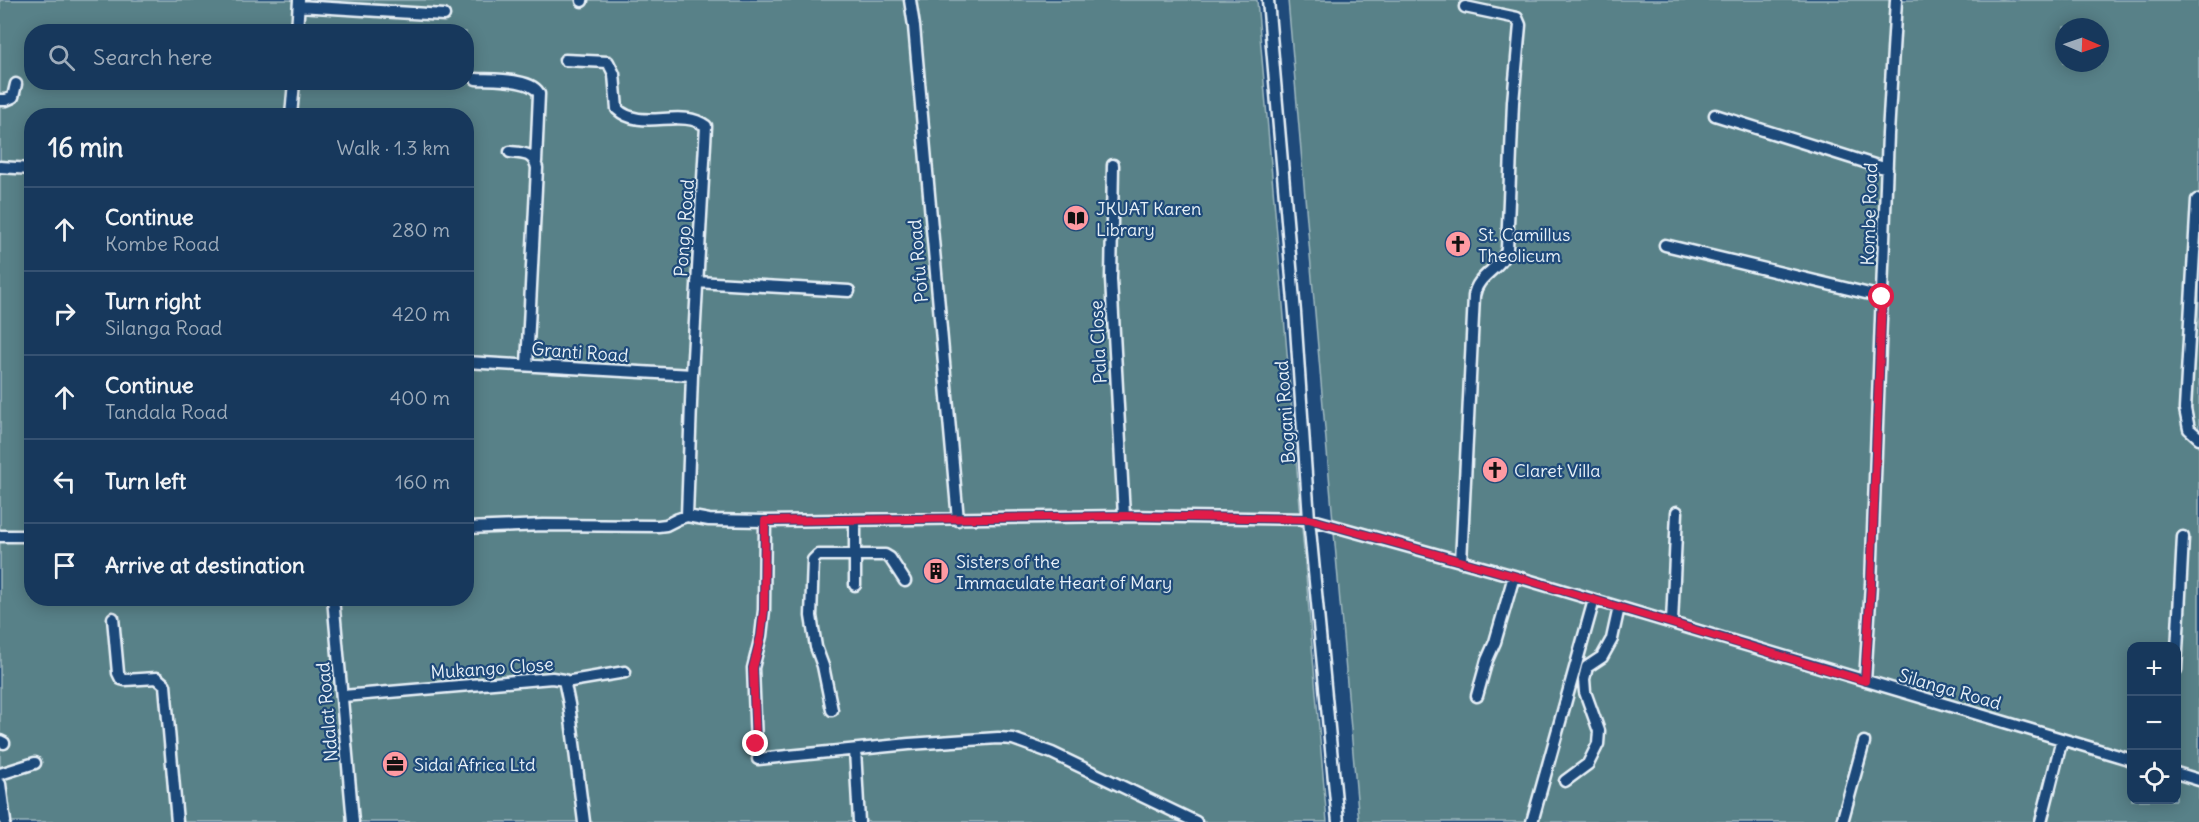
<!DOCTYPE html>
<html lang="en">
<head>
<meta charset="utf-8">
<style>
	body { margin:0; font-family:Delius,sans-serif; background:#244365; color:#f1f3f6 }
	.controls { position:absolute; right:18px; bottom:18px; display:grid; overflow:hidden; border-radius:12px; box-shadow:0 3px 15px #0003 }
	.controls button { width:54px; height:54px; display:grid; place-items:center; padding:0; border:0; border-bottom:2px solid #365272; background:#17385c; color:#f1f3f6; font:30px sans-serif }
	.compass { position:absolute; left:2055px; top:18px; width:54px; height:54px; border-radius:50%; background:#17385c; box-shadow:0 3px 15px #0003; rotate:92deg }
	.stop { position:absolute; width:18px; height:18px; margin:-14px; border:4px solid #e11d48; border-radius:50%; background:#fff }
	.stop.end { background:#e11d48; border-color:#fff; box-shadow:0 2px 6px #0008 }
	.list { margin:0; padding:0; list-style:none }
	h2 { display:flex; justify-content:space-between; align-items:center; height:78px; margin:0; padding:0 24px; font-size:26px }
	h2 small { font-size:20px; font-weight:400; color:#9eacbb }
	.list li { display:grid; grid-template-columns:39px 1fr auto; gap:18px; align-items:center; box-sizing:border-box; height:84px; padding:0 24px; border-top:2px solid #365272 }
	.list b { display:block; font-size:22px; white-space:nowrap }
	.list p { margin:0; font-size:20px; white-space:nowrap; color:#9eacbb }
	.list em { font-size:20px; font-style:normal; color:#9eacbb }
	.icon { flex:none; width:33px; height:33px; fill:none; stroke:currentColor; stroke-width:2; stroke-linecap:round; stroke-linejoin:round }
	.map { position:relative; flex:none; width:2199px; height:822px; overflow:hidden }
	.search { position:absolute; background:#17385c; box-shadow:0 3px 15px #0003; left:24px; top:24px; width:450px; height:66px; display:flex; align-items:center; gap:15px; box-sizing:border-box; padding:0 21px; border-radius:24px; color:#9eacbb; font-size:22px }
	.panel { position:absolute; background:#17385c; box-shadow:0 3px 15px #0003; left:24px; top:108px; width:450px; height:498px; border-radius:24px }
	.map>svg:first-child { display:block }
	.green { fill:#588188; stroke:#a0b9c0; stroke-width:1.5; fill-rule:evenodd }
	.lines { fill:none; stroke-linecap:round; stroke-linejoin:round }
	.minor-casing { stroke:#e8f1f8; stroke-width:15 }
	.minor { stroke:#1f4a7a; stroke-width:10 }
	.route { stroke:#e11d48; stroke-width:8 }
	.labels { text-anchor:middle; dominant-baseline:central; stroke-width:4.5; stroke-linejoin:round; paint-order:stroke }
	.poi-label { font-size:18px; fill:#e8f1f8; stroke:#1f4a7a; text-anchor:start }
	.street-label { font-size:18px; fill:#e8f1f8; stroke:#1f4a7a }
</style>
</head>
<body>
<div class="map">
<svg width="2199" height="822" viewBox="0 0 2199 822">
	<rect width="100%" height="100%" fill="#1f4a7a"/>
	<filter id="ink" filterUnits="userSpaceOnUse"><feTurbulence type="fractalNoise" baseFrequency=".0167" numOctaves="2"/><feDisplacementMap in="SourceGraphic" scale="12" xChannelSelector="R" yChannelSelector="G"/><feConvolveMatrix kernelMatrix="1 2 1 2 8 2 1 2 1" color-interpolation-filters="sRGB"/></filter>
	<g filter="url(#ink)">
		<path class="green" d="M0,0H1257L1327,822H0ZM32,32H466V82H32ZM32,116H466V598H32Z
			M1288,0H2199V822H1359ZM2064,27H2100V63H2064ZM2132,646H2176V800H2132Z"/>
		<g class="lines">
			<g class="minor-casing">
				<path id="minor" d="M910,0L914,26L958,520
					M1268,0L1295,313L1309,519L1338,822
					M582,1V0
					M299,6L444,15
					M297,32L299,0
					M565,60L608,62L614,74L617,109C641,132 681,107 706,126L692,375L687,516
					M476,79C492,80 533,78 539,94L536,162
					M0,100H6L13,97L16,84
					M1715,115L1887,169
					M291,116L294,82
					M510,152C523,153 534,153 537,168L527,365
					M1113,165L1111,279L1124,516
					M0,167L32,169
					M2197,200L2185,409L2189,429L2199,438
					M1665,245L1882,297
					M697,282L849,291
					M466,362L692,375
					M855,520V585
					M466,528L543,525L658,526L666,525L678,519L687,516L709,520L765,521L1124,516L1309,519L1514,576L2132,760
					M0,536H32
					M1461,562L1474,296C1477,274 1501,270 1507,249L1513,102L1520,25L1517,18L1465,7
					M333,598L353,822
					M113,618L118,673L121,679L125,680L157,678L165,685L177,822
					M1672,623L1677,512
					M2176,670L2183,537
					M1865,681L1871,584L1888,134L1896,0
					M565,682L625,672
					M343,696L552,678L564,680L569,704L584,822
					M1477,696L1487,660L1495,642L1514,576
					M832,710L823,666L816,647L811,616L813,560L818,555H885L890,558L905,581
					M0,741L4,743
					M756,744L753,668L761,636L764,610L765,521
					M855,750L859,822
					M758,759L909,744L998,738L1013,739L1052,753L1196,822
					M2176,773L2199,780
					M0,774L35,763
					M1565,781L1588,764L1598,744L1599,731L1585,692L1584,679L1587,667L1602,657L1612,639L1619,607
					M0,784L5,822
					M1532,822L1594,600
					M1842,822L1864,742
					M2041,822L2062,739"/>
			</g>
			<use href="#minor" class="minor"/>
		</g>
	</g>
	<g class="lines" filter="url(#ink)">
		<path class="route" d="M756,744L753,668L761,636L764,610L765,521L1125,516L1309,519L1514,576L1865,681L1871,584L1882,297"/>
	</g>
	<defs>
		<g id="library-disc" transform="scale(1.35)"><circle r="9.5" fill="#ff9aa2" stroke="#1f4a7a"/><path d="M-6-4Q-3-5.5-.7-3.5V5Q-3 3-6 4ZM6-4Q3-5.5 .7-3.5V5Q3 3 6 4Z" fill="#111"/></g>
		<g id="church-disc" transform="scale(1.35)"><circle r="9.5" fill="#ff9aa2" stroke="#1f4a7a"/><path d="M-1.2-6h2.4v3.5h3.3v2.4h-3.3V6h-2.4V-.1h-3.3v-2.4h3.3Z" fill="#111"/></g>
		<g id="building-disc" transform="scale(1.35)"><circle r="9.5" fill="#ff9aa2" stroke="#1f4a7a"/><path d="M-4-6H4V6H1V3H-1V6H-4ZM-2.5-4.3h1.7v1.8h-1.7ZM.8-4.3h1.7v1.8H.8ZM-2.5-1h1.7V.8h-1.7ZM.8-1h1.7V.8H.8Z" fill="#111"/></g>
		<g id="office-disc" transform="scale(1.35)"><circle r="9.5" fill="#ff9aa2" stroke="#1f4a7a"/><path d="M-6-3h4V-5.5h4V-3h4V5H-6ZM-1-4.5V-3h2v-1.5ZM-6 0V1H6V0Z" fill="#111"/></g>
	</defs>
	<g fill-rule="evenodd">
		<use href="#library-disc" x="1076" y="218"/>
		<use href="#church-disc" x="1458" y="244"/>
		<use href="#church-disc" x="1495" y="470"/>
		<use href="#building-disc" x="936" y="571"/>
		<use href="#office-disc" x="395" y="764"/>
	</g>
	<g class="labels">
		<g class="poi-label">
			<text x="1096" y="208">JKUAT Karen<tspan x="1096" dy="21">Library</tspan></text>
			<text x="1478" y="234">St. Camillus<tspan x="1478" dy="21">Theolicum</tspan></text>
			<text x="1514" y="470">Claret Villa</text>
			<text x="956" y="561">Sisters of the<tspan x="956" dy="21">Immaculate Heart of Mary</tspan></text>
			<text x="414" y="764">Sidai Africa Ltd</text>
		</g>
		<g class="street-label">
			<text transform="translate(1869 214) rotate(-88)">Kombe Road</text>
			<text transform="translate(684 228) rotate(-86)">Pongo Road</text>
			<text transform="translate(918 261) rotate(-95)">Pofu Road</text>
			<text transform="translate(1098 342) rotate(-93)">Pala Close</text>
			<text transform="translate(580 352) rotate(4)">Granti Road</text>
			<text transform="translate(1285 412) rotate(-94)">Bogani Road</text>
			<text transform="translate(492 668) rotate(-4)">Mukango Close</text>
			<text transform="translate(1950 689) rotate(16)">Silanga Road</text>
			<text transform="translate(327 712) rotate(-95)">Ndalat Road</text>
		</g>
	</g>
</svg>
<div class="controls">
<button>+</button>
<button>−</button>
<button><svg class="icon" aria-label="locate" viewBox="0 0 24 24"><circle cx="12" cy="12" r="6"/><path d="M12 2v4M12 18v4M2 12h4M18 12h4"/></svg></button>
</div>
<svg class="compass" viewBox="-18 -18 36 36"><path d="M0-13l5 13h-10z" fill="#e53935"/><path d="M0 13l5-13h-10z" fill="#9eacbb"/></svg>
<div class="stop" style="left:1882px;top:297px"></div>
<div class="stop end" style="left:756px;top:744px"></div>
<div class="search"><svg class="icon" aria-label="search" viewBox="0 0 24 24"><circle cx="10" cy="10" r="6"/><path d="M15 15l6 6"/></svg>Search here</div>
<section class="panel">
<h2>16 min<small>Walk · 1.3 km</small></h2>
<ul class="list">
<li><svg class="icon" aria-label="ahead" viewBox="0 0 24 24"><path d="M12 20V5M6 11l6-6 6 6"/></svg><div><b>Continue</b><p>Kombe Road</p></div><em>280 m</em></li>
<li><svg class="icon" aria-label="right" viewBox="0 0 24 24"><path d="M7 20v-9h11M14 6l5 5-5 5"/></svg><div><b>Turn right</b><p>Silanga Road</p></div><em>420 m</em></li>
<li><svg class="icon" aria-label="ahead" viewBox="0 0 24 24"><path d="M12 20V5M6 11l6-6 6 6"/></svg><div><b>Continue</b><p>Tandala Road</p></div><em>400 m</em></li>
<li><svg class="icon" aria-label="left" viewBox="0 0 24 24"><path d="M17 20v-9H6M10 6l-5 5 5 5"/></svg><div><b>Turn left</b></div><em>160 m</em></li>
<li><svg class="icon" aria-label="arrive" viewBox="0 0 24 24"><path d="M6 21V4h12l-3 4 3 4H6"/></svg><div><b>Arrive at destination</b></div></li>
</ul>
</section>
</div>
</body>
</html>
